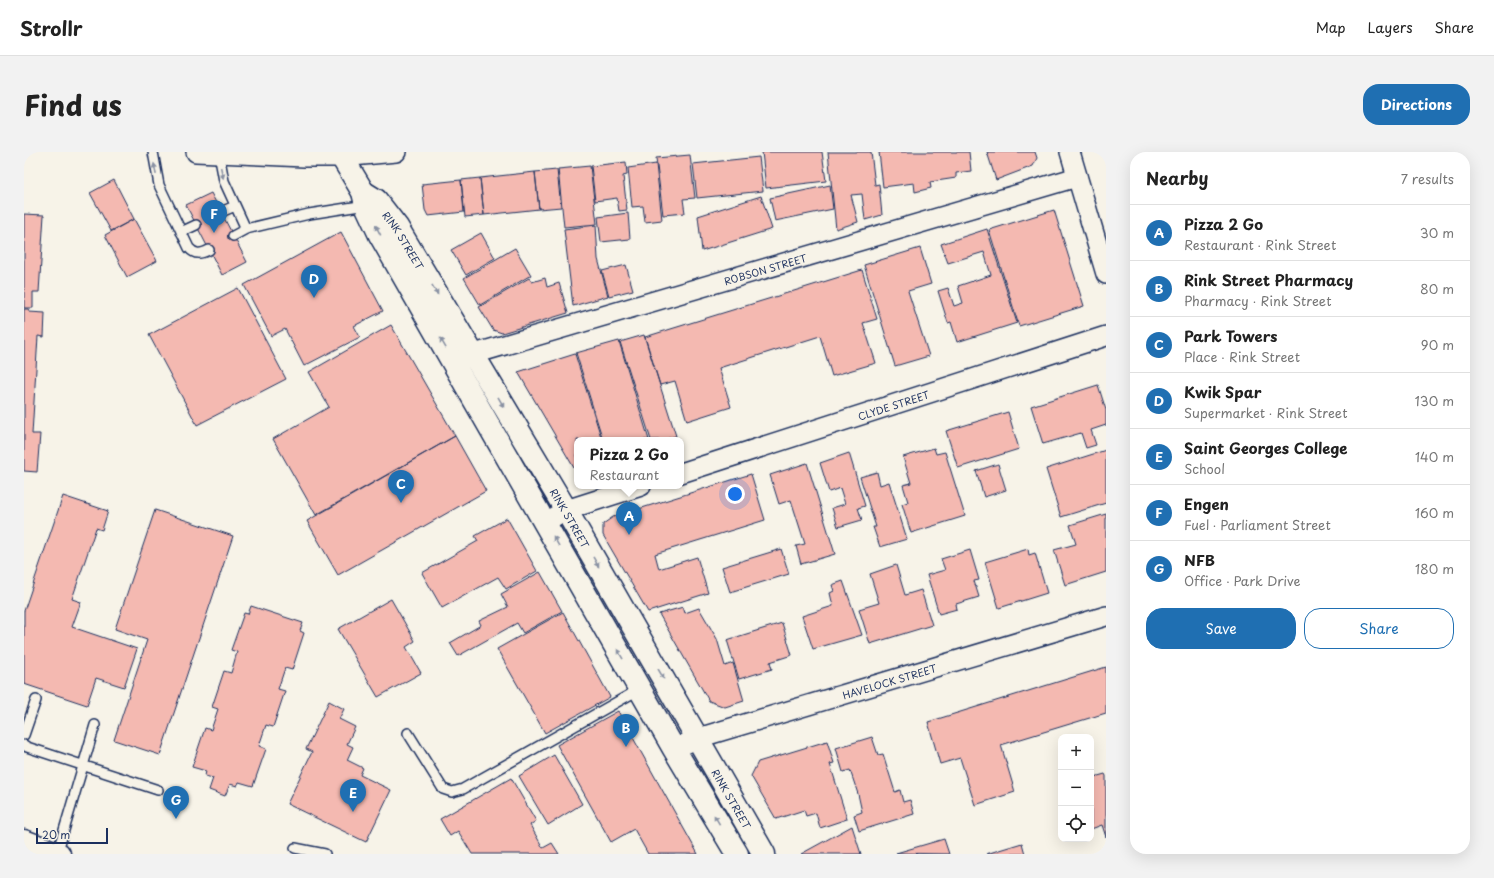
<!DOCTYPE html>
<html lang="en">
<head>
<meta charset="utf-8">
<style>
	body { margin:0; font-family:"Playpen Sans",sans-serif; background:#f2f2f2; color:#222 }
	.controls { position:absolute; right:12px; bottom:12px; display:grid; overflow:hidden; border-radius:8px; box-shadow:0 4px 16px #0002 }
	.controls button { width:36px; height:36px; display:grid; place-items:center; padding:0; border:0; border-bottom:1px solid #e0e0e0; background:#fff; color:#222; font:20px sans-serif }
	.scale { position:absolute; left:12px; bottom:10px; width:72px; box-sizing:border-box; padding-left:4px; border:2px solid #1b2f5e; border-top:0; font-size:11px; line-height:14px; white-space:nowrap; color:#1b2f5e; -webkit-text-stroke:3px #f7f3e8; paint-order:stroke }
	.you { position:absolute; left:711px; top:342px; width:14px; height:14px; margin:-10px; border:3px solid #fff; border-radius:50%; background:#1a73e8; box-shadow:0 0 0 6px #1a73e833 }
	.badge { display:grid; place-items:center; width:26px; height:26px; border-radius:50%; background:#1f6fb2; color:#fff; font-size:13px; font-weight:700 }
	.pin { position:absolute; translate:-50% -33px; filter:drop-shadow(0 1px 2px #0008) }
	.pin::after { content:''; position:absolute; top:21px; width:14px; height:12px; background:inherit; clip-path:polygon(0 0,100% 0,50% 100%) }
	.popup { position:absolute; left:550px; top:285px; width:110px; height:52px; box-sizing:border-box; display:grid; place-content:center; border-radius:8px; background:#fff; filter:drop-shadow(0 1px 3px #0005); font-size:13px; white-space:nowrap; color:#767676 }
	.popup b { font-size:15px; color:#222 }
	.popup::after { content:''; position:absolute; left:50%; top:100%; margin-left:-8px; border:8px solid transparent; border-top-color:#fff }
	.list { margin:0; padding:0; list-style:none }
	h2 { display:flex; justify-content:space-between; align-items:center; height:52px; margin:0; padding:0 16px; font-size:17px }
	h2 small { font-size:13px; font-weight:400; color:#767676 }
	.list li { display:grid; grid-template-columns:26px 1fr auto; gap:12px; align-items:center; box-sizing:border-box; height:56px; padding:0 16px; border-top:1px solid #e0e0e0 }
	.list b { display:block; font-size:15px; white-space:nowrap }
	.list p { margin:0; font-size:13px; white-space:nowrap; color:#767676 }
	.list em { font-size:13px; font-style:normal; color:#767676 }
	.actions { display:flex; gap:8px; padding:12px 16px }
	.actions a { flex:1; padding:9px 0; border:1px solid #1f6fb2; border-radius:16px; text-align:center; font-size:14px; color:#1f6fb2 }
	.actions .main { background:#1f6fb2; color:#fff }
	.icon { flex:none; width:22px; height:22px; fill:none; stroke:currentColor; stroke-width:2; stroke-linecap:round; stroke-linejoin:round }
	.map { position:relative; flex:none; width:1082px; height:702px; overflow:hidden; border-radius:16px }
	header { display:flex; align-items:center; gap:24px; box-sizing:border-box; height:56px; padding:0 20px; background:#fff; border-bottom:1px solid #e0e0e0 }
	header strong { font-size:19px }
	nav { display:flex; gap:22px; margin-inline-start:auto; font-size:14px }
	.intro { display:flex; align-items:center; justify-content:space-between; box-sizing:border-box; height:96px; padding:0 24px }
	h1 { margin:0; font-size:28px }
	.button { padding:10px 18px; border-radius:16px; background:#1f6fb2; color:#fff; font-size:14px; font-weight:700 }
	main { display:flex; gap:24px; padding:0 24px }
	aside { flex:1; background:#fff; border-radius:16px; box-shadow:0 4px 16px #0002 }
	.map>svg:first-child { display:block }
	.building { fill:#f4b9b1; stroke:#1b2f5e }
	.lines { fill:none; stroke-linecap:round; stroke-linejoin:round }
	.lane-casing { stroke:#1b2f5e; stroke-width:12 }
	.street-casing { stroke:#1b2f5e; stroke-width:22 }
	.secondary-casing { stroke:#1b2f5e; stroke-width:25 }
	.lane { stroke:#f7f3e8; stroke-width:9 }
	.street { stroke:#f7f3e8; stroke-width:19 }
	.secondary { stroke:#f7f3e8; stroke-width:22 }
	.oneway { fill:#8991a3 }
	.labels { text-anchor:middle; dominant-baseline:central; stroke-width:3; stroke-linejoin:round; paint-order:stroke }
	.street-label { font-size:10px; fill:#1b2f5e; stroke:#f7f3e8 }
</style>
</head>
<body>
<header>
<strong>Strollr</strong>
<nav><a>Map</a><a>Layers</a><a>Share</a></nav>
</header>
<div class="intro"><h1>Find us</h1><a class="button">Directions</a></div>
<main>
<div class="map">
<svg width="1082" height="702" viewBox="0 0 1082 702">
	<rect width="100%" height="100%" fill="#f7f3e8"/>
	<filter id="ink" filterUnits="userSpaceOnUse"><feTurbulence type="fractalNoise" baseFrequency=".025" numOctaves="2"/><feDisplacementMap in="SourceGraphic" scale="8" xChannelSelector="R" yChannelSelector="G"/><feConvolveMatrix kernelMatrix="1 2 1 2 8 2 1 2 1" color-interpolation-filters="sRGB"/></filter>
	<g filter="url(#ink)">
		<path class="building" d="M738,0H798L802,29L742,36Z
			M804,0H847L851,33L855,32L858,63L841,68L838,42L827,43L834,70L812,77Z
			M855,0H945L947,19L932,21V26L906,30L907,36L891,40L890,31L859,35Z
			M963,0H1011L1013,6L1009,14L972,28Z
			M666,3L671,46L659,47L661,61L639,63L632,6Z
			M735,5L739,39L673,46L669,12Z
			M602,10L603,23L599,24L603,58L595,59L593,46L571,49L567,14Z
			M632,12L638,68L621,70L619,54L608,55L604,16Z
			M566,14L573,72L540,75L534,17Z
			M533,18L537,55L515,57L511,20Z
			M511,20L515,57L460,63L456,26Z
			M456,26L460,63L441,65L437,28Z
			M90,28L110,67L87,79L66,41Z
			M437,28L440,60L404,64L401,58L398,32Z
			M806,33L809,57L751,69L746,46Z
			M187,41L223,110L198,123L162,53Z
			M737,44L748,77L678,99L674,64Z
			M1030,58L1060,154L995,174L965,78Z
			M604,61L606,87L577,90L574,65Z
			M0,62L20,63L15,140H9V156H0Z
			M110,67L133,109L103,125L81,83Z
			M572,73L574,107L584,144L549,154L540,77Z
			M963,77L993,171L933,190L927,170L924,171L914,139L924,136L930,154L939,151L934,134L967,123L960,100L924,111L917,92Z
			M317,80L359,159L330,174L336,185L280,214L261,177L247,184L220,133Z
			M457,81L471,106L442,123L427,98Z
			M491,96L507,123L456,153L440,126Z
			M896,96L907,132L884,139L905,204L871,214L840,113Z
			M602,113L609,138L585,144L578,119Z
			M838,118L853,167L839,171L852,211L808,224L796,184L695,216L707,255L663,269L651,229L636,233L621,185Z
			M505,126L508,130L521,126L523,135L535,131L544,161L478,181L469,178L455,155Z
			M214,136L262,227L173,273L125,183Z
			M0,157H5V160L21,161L20,185L14,184L8,282H16L13,320L0,319Z
			M367,173L431,284L292,363L249,287L305,255L285,220Z
			M620,183L652,284L639,288H627L596,190Z
			M595,189L625,288H579L552,201Z
			M551,202L578,288H553V315L550,316L494,220Z
			M1074,233L1082,258V273L1067,278L1072,293L1062,296L1057,281L1019,292L1007,254Z
			M984,260L995,297L934,316L922,279Z
			M431,284L462,339L314,423L283,369Z
			M910,296L912,302L921,300L941,364L887,381L878,352L884,350L879,333L887,331L879,305Z
			M1082,298V351L1037,365L1022,317Z
			M825,301L841,354L834,356L838,368L814,375L808,356L821,352L816,336L805,340L796,311Z
			M783,311L811,402L777,412L772,394L781,392L767,348L755,352L746,323Z
			M974,312L982,338L960,345L952,319Z
			M853,320L856,333L865,330L883,387L856,395L849,375H852L836,325Z
			M727,322L741,368L631,402L635,417L673,405L684,441L624,460L579,383V372L589,365Z
			M39,344L84,359L78,378L72,376L48,447L57,450L48,475L113,497L100,535L72,526L63,553L0,532V459Z
			M131,358L209,384L136,603L90,588L123,488L91,477Z
			M1082,362V420L1041,433L1030,398L1052,392L1046,373Z
			M483,366L513,419L482,437L474,425L418,456L398,421L454,389L451,384Z
			M757,397L765,422L706,440L698,415Z
			M1004,397L1005,403L1011,401L1023,441L975,456L961,410Z
			M946,398L955,428L950,429L955,445L932,452L933,457L915,462L903,423L921,418L917,407Z
			M872,413L881,443L897,438L908,473L846,492L835,457L855,451L846,422Z
			M516,420L538,459L499,481L493,471L434,504L426,491L457,473L455,469L484,455L477,442Z
			M819,429L838,483L789,497L778,464L809,454L806,441L810,439L808,433Z
			M367,447L391,489L382,495L397,521L354,545L314,477Z
			M227,454L279,471L276,479L280,481L268,518L261,516L254,537L261,539L249,575L242,573L235,594L242,597L229,634L215,630L213,634L206,632L201,644L185,638L189,626L181,624L182,619L168,615L181,576L187,578L194,557L188,555L200,519L207,521L213,500L207,498L220,461L224,462Z
			M659,455L661,461L675,456L693,487L701,514L709,511L720,549L701,555L685,549L635,462Z
			M539,460L586,545L521,581L473,497Z
			M758,471L768,503L746,510L748,517L715,527L703,488Z
			M1082,515V561L977,593L991,640L951,653L936,606L916,612L904,570Z
			M305,549L320,557L315,567L331,575L323,592L329,595L323,608L339,616L336,623L367,638L342,690L263,652L288,600L282,597Z
			M594,559L674,702H624L610,677L587,690L533,593Z
			M848,585L854,603L859,602L871,640L876,638L879,650L886,648L890,662L835,679L830,663L838,660L834,642L826,618L819,620L812,596Z
			M803,589L810,611L806,612L823,667L796,676L792,661L782,664L780,658L752,667L727,624L734,610Z
			M530,603L558,652L524,673L495,624Z
			M1081,622L1082,624V685L1078,673L1067,677V626Z
			M487,626L512,669L506,673L519,696L528,691L535,702H448L434,679L426,684L416,667Z
			M828,674L837,702H777Z
			M920,687L925,702L872,701Z
			M998,691L1001,702H962Z"/>
		<g class="lines">
			<g class="lane-casing">
				<path id="lane" d="M129,0L135,33L165,96C171,103 177,102 185,98
					M195,2L200,29L222,77L209,84
					M197,60L211,54
					M222,77L285,62L342,53
					M157,80L172,73
					M384,581L419,637L428,640L439,637L616,537
					M0,583L12,548
					M0,593L3,595L134,638
					M271,696L301,702
					M33,702L71,573"/>
			</g>
			<g class="street-casing">
				<g id="street">
					<path d="M172,0L280,5H317L372,0"/>
					<path d="M1046,0L1082,122"/>
					<path id="s1" d="M436,209L450,202L1053,25"/>
					<path id="s2" d="M657,321L1082,184"/>
					<path d="M521,370L542,358L617,334"/>
					<path id="s3" d="M650,597L674,586L1082,464"/>
				</g>
			</g>
			<g class="secondary-casing">
				<g id="secondary">
					<path d="M315,0L339,40L342,53L356,83L650,597L713,702"/>
					<path id="s4" d="M339,40L352,48L373,75L542,358L740,702"/>
					<path d="M0,689L35,702"/>
				</g>
			</g>
			<use href="#lane" class="lane"/>
			<use href="#street" class="street"/>
			<use href="#secondary" class="secondary"/>
		</g>
		<defs><path id="oneway-solid" d="M-6-.8H1V-3.2L6.5 0L1 3.2V.8H-6Z"/></defs>
		<g class="oneway">
			<use href="#oneway-solid" transform="translate(131 17) rotate(-101)"/>
			<use href="#oneway-solid" transform="translate(198 21) rotate(77)"/>
			<use href="#oneway-solid" transform="translate(354 78) rotate(-117)"/>
			<use href="#oneway-solid" transform="translate(411 138) rotate(59)"/>
			<use href="#oneway-solid" transform="translate(419 191) rotate(-120)"/>
			<use href="#oneway-solid" transform="translate(477 250) rotate(60)"/>
			<use href="#oneway-solid" transform="translate(532 389) rotate(-120)"/>
			<use href="#oneway-solid" transform="translate(572 410) rotate(60)"/>
			<use href="#oneway-solid" transform="translate(596 502) rotate(-120)"/>
			<use href="#oneway-solid" transform="translate(637 522) rotate(60)"/>
			<use href="#oneway-solid" transform="translate(693 668) rotate(-121)"/>
		</g>
	</g>
	<g class="labels">
		<g class="street-label">
			<text stroke="none"><textPath href="#s4" startOffset="64">RINK STREET</textPath></text>
			<text stroke="none"><textPath href="#s1" startOffset="319">ROBSON STREET</textPath></text>
			<text stroke="none"><textPath href="#s2" startOffset="223">CLYDE STREET</textPath></text>
			<text stroke="none"><textPath href="#s4" startOffset="388">RINK STREET</textPath></text>
			<text stroke="none"><textPath href="#s3" startOffset="226">HAVELOCK STREET</textPath></text>
			<text stroke="none"><textPath href="#s4" startOffset="712">RINK STREET</textPath></text>
		</g>
	</g>
</svg>
<div class="controls">
<button>+</button>
<button>−</button>
<button><svg class="icon" aria-label="locate" viewBox="0 0 24 24"><circle cx="12" cy="12" r="6"/><path d="M12 2v4M12 18v4M2 12h4M18 12h4"/></svg></button>
</div>
<div class="scale">20 m</div>
<div class="you"></div>
<div class="pin badge" style="left:605px;top:383px">A</div>
<div class="popup"><b>Pizza 2 Go</b>Restaurant</div>
<div class="pin badge" style="left:602px;top:595px">B</div>
<div class="pin badge" style="left:377px;top:351px">C</div>
<div class="pin badge" style="left:290px;top:146px">D</div>
<div class="pin badge" style="left:329px;top:660px">E</div>
<div class="pin badge" style="left:190px;top:81px">F</div>
<div class="pin badge" style="left:152px;top:667px">G</div>
</div>
<aside>
<h2>Nearby<small>7 results</small></h2>
<ul class="list">
<li><span class="badge">A</span><div><b>Pizza 2 Go</b><p>Restaurant · Rink Street</p></div><em>30 m</em></li>
<li><span class="badge">B</span><div><b>Rink Street Pharmacy</b><p>Pharmacy · Rink Street</p></div><em>80 m</em></li>
<li><span class="badge">C</span><div><b>Park Towers</b><p>Place · Rink Street</p></div><em>90 m</em></li>
<li><span class="badge">D</span><div><b>Kwik Spar</b><p>Supermarket · Rink Street</p></div><em>130 m</em></li>
<li><span class="badge">E</span><div><b>Saint Georges College</b><p>School</p></div><em>140 m</em></li>
<li><span class="badge">F</span><div><b>Engen</b><p>Fuel · Parliament Street</p></div><em>160 m</em></li>
<li><span class="badge">G</span><div><b>NFB</b><p>Office · Park Drive</p></div><em>180 m</em></li>
</ul>
<div class="actions"><a class="main">Save</a><a>Share</a></div>
</aside>
</main>
</body>
</html>
